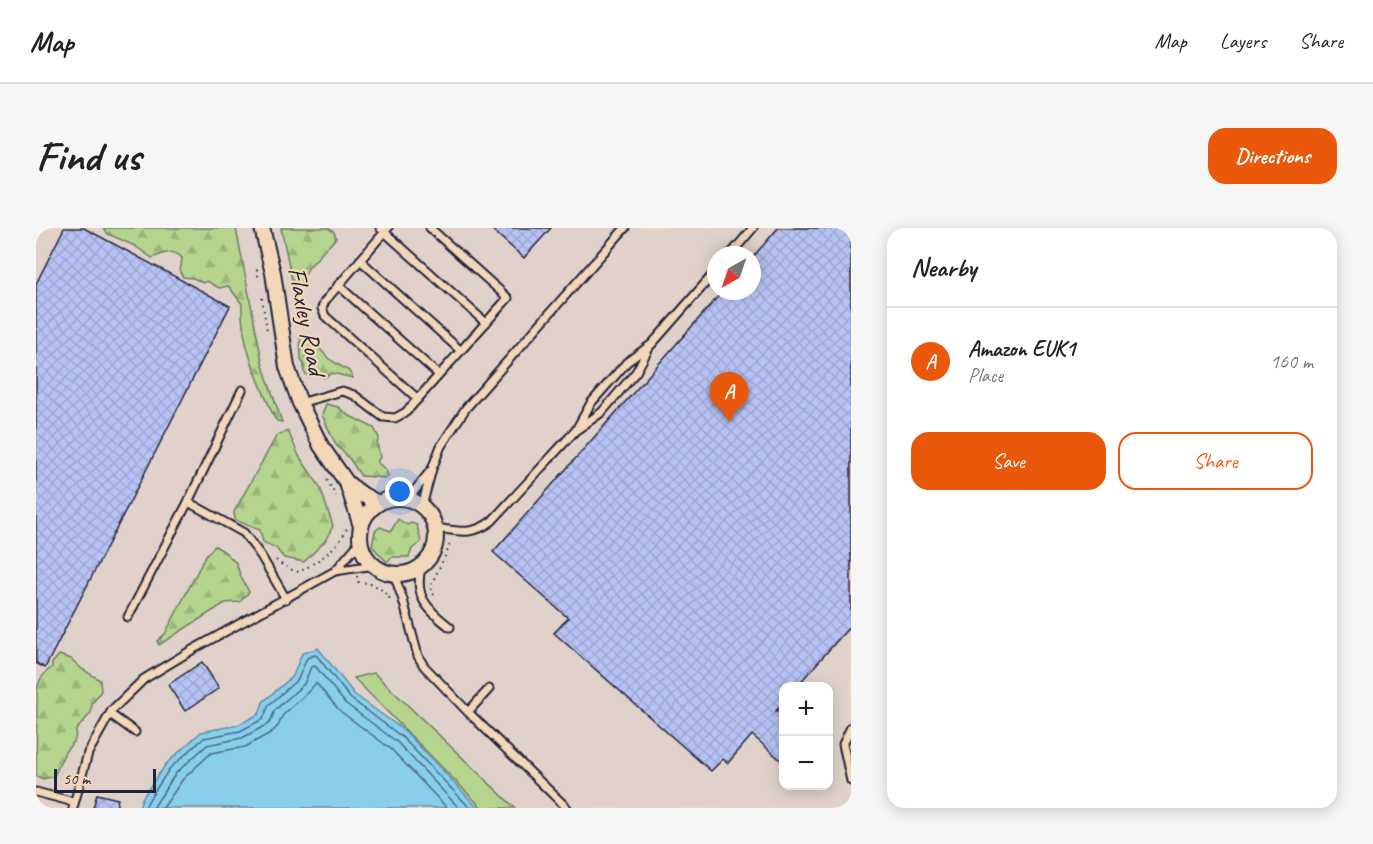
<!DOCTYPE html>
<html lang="en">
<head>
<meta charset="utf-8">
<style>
	body { margin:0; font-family:Caveat,sans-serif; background:#f6f6f6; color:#222 }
	.controls { position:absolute; right:18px; bottom:18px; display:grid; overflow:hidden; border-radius:12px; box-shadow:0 3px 15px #0003 }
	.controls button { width:54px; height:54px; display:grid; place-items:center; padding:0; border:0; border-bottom:2px solid #e0e0e0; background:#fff; color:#222; font:30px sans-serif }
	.compass { position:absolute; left:671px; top:18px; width:54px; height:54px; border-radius:50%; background:#fff; box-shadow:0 3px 15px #0003; rotate:220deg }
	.scale { position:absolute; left:18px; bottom:15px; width:102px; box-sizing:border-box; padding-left:6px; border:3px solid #22223b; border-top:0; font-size:16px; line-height:21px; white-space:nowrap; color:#22223b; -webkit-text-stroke:4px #f2d8b9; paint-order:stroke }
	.you { position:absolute; left:364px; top:264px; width:21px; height:21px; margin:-15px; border:4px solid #fff; border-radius:50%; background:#1a73e8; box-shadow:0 0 0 9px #1a73e833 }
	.badge { display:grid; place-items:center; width:39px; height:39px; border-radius:50%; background:#ea580c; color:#fff; font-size:20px; font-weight:700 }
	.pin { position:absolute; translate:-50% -50px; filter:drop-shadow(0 2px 3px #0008) }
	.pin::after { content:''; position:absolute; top:32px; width:21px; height:18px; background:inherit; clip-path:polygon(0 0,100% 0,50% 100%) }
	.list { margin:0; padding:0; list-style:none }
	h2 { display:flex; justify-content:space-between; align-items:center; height:78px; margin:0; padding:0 24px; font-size:26px }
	h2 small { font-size:20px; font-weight:400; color:#767676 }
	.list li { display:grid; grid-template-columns:39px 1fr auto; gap:18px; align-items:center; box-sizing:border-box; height:108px; padding:0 24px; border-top:2px solid #e0e0e0 }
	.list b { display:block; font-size:22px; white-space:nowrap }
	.list p { margin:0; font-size:20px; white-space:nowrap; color:#767676 }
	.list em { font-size:20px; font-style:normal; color:#767676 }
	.actions { display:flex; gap:12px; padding:18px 24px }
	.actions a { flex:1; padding:14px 0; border:2px solid #ea580c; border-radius:18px; text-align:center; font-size:21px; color:#ea580c }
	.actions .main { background:#ea580c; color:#fff }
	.map { position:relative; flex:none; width:815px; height:580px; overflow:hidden; border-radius:18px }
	header { display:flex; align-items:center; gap:36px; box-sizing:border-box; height:84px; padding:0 30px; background:#fff; border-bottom:2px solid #e0e0e0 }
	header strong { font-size:28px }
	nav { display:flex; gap:33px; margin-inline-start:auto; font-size:21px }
	.intro { display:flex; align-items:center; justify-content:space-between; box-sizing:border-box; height:144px; padding:0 36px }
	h1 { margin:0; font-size:42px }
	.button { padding:15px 27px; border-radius:18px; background:#ea580c; color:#fff; font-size:21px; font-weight:700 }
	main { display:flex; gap:36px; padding:0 36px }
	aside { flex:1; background:#fff; border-radius:18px; box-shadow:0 3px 15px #0003 }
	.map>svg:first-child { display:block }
	.built { fill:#e0d2cb; fill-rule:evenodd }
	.green { fill:#b5d48d; stroke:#6c7b64; stroke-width:1.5 }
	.forest { fill:url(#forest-firs); stroke:#6c7b64; stroke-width:1.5 }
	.water { fill:#89cfeb; stroke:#608aa5; stroke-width:1.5 }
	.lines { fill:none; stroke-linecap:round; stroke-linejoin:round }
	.shore { stroke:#4b6781; stroke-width:1.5 }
	.building { fill:url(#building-cross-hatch); stroke:#22223b; stroke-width:1.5 }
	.lane-casing { stroke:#22223b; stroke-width:11 }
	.street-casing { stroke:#22223b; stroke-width:18 }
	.path { stroke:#22223b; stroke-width:2; stroke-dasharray:1.5 4.5; stroke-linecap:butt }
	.lane { stroke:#f2d8b9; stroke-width:7 }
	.street { stroke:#f2d8b9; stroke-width:14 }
	.labels { text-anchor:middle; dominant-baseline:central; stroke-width:4.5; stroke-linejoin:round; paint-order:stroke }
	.street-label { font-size:26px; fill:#22223b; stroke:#f2d8b9 }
</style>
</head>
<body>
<header>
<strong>Map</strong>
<nav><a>Map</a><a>Layers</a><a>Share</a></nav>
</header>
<div class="intro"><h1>Find us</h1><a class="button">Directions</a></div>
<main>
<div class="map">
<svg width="815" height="580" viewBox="0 0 815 580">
	<defs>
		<pattern id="forest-firs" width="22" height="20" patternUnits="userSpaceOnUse" patternTransform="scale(1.5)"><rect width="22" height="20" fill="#b5d48d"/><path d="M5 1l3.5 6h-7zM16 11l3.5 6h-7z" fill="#9bb67b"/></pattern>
		<pattern id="building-cross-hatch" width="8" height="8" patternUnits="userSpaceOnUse" patternTransform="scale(1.5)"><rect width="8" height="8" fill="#b7c3f4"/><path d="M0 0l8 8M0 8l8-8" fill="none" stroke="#9da7d2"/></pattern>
	</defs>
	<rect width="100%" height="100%" fill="#f2d8b9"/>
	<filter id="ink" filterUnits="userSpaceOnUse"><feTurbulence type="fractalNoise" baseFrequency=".0167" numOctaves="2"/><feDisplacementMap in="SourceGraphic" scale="12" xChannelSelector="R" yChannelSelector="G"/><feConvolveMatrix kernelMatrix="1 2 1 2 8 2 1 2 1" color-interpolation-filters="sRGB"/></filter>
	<g filter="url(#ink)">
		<path class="built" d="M5,0H815V580H0V7ZM680,27H716V63H680ZM748,458H792V558H748Z"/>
		<path class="green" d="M338,445L479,580H446L318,450Z"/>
		<path class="forest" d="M67,0H200L227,138L246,194L241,193L238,189C223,153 204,116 206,76L194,60L192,58L183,60L171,53L167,55L157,50L147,49L144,44L146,30C137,20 127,26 116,30L99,18L72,6Z
			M245,0H292L298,4L300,10L273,39L264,56L256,52Z
			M264,106L277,113L293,131L313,143L317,150L296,145L288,150L281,146L273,149L268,144V136L265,132Z
			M290,176L302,179L312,187L338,200L343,210L341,215L344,229L341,234L350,242L352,248L350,250L325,248L313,230L300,217L286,187Z
			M252,203L263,228L284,259L297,298L289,313L268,334L248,330L240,320L227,314L224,302L199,292L198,284L241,207Z
			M362,291L371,297L375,295L381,297L385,314L376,321L373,329H356L351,334L336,318L339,303L344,299L355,303Z
			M179,318L189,324L200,335L205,349L213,364L204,374L189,375L123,417L121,413L129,406L170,327Z
			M23,427L35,431L46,441L64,452L65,463L56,476L55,485L40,502L39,512L29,524L18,548L7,551L0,548L1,471C0,455 5,448 16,439V435Z"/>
		<path class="water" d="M282,420L318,466L370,504L442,580H103L106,570L130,536L165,504L202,497L223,486L227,474L257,448L266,425Z"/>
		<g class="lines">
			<path class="shore" d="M109,580L112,573L134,540L168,510L204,503L227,491L233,477L262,451L271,430L279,427L281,428L314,470L366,509L434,580
				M117,580L140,545L171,517L206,510L232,496L235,492L239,482L268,456L275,439L278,438L280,439L309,475L361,514L423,580
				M127,580L147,551L175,525L209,519L236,504L242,498L247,487L272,464L280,455L304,483L355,521L411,580"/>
		</g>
		<path class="building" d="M28,0H48L194,78L9,440L0,435V56Z
			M454,0H515L488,30Z
			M742,0H815V397L761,458H748V474L740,483L748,490V535L716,507L692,535L687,531L675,543L518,405L532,390L457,324L687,63H716V30Z
			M166,434L183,460L149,483L132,457Z
			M61,566L82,571L80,580H57Z"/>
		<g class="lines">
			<g class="lane-casing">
				<path id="lane" d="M344,0L450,95
					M352,0L289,73L286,80L289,88L382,171
					M694,27L717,0
					M324,32L425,123
					M302,57L403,147
					M206,162L152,274L208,305L225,328L250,371
					M264,175L306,163L318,167L347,189L359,190L370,184L472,70L394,0
					M542,201L566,184L600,144L613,120
					M396,241L405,218L430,180L589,0
					M372,271L396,241L386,278
					M399,300C423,303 436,308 456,293L540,202L555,175L591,134L616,116L680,43
					M385,338C384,345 382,354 384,362C386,377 402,390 414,399
					M299,343L324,314
					M358,346L367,372L382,428L388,438L432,484L531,580
					M92,389L152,274
					M432,484L453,461
					M74,486L99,504
					M815,499L807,516L815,553
					M0,564L38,574
					M37,580L52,525L76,482L108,451L156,422L299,343L338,337"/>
			</g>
			<g class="street-casing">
				<path id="street" d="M226,0L237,45L251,139L264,175L285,218L311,255L325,298
					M311,255L327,267L342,275
					M324 308a38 38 0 1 1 76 0a38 38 0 1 1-76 0Z"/>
			</g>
			<path class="path" d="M221,41L223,53
				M226,70L231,103
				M291,252L300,268
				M240,332C247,338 254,342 263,344C281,334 303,320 311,300
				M321,348L322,354C336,355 344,358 353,370L355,369
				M398,367L394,359L412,322L415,313"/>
			<use href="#lane" class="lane"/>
			<use href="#street" class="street"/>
		</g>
	</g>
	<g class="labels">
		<g class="street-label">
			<text transform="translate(271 93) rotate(79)">Flaxley Road</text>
		</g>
	</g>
</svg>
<div class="controls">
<button>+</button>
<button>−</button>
</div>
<svg class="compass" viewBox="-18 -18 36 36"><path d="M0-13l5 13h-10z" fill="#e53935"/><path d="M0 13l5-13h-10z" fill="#767676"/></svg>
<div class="scale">50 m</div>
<div class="you"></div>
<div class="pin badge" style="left:693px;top:194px">A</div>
</div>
<aside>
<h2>Nearby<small></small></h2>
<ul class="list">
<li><span class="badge">A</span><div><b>Amazon EUK1</b><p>Place</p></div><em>160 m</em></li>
</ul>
<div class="actions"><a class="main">Save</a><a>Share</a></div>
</aside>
</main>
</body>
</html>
